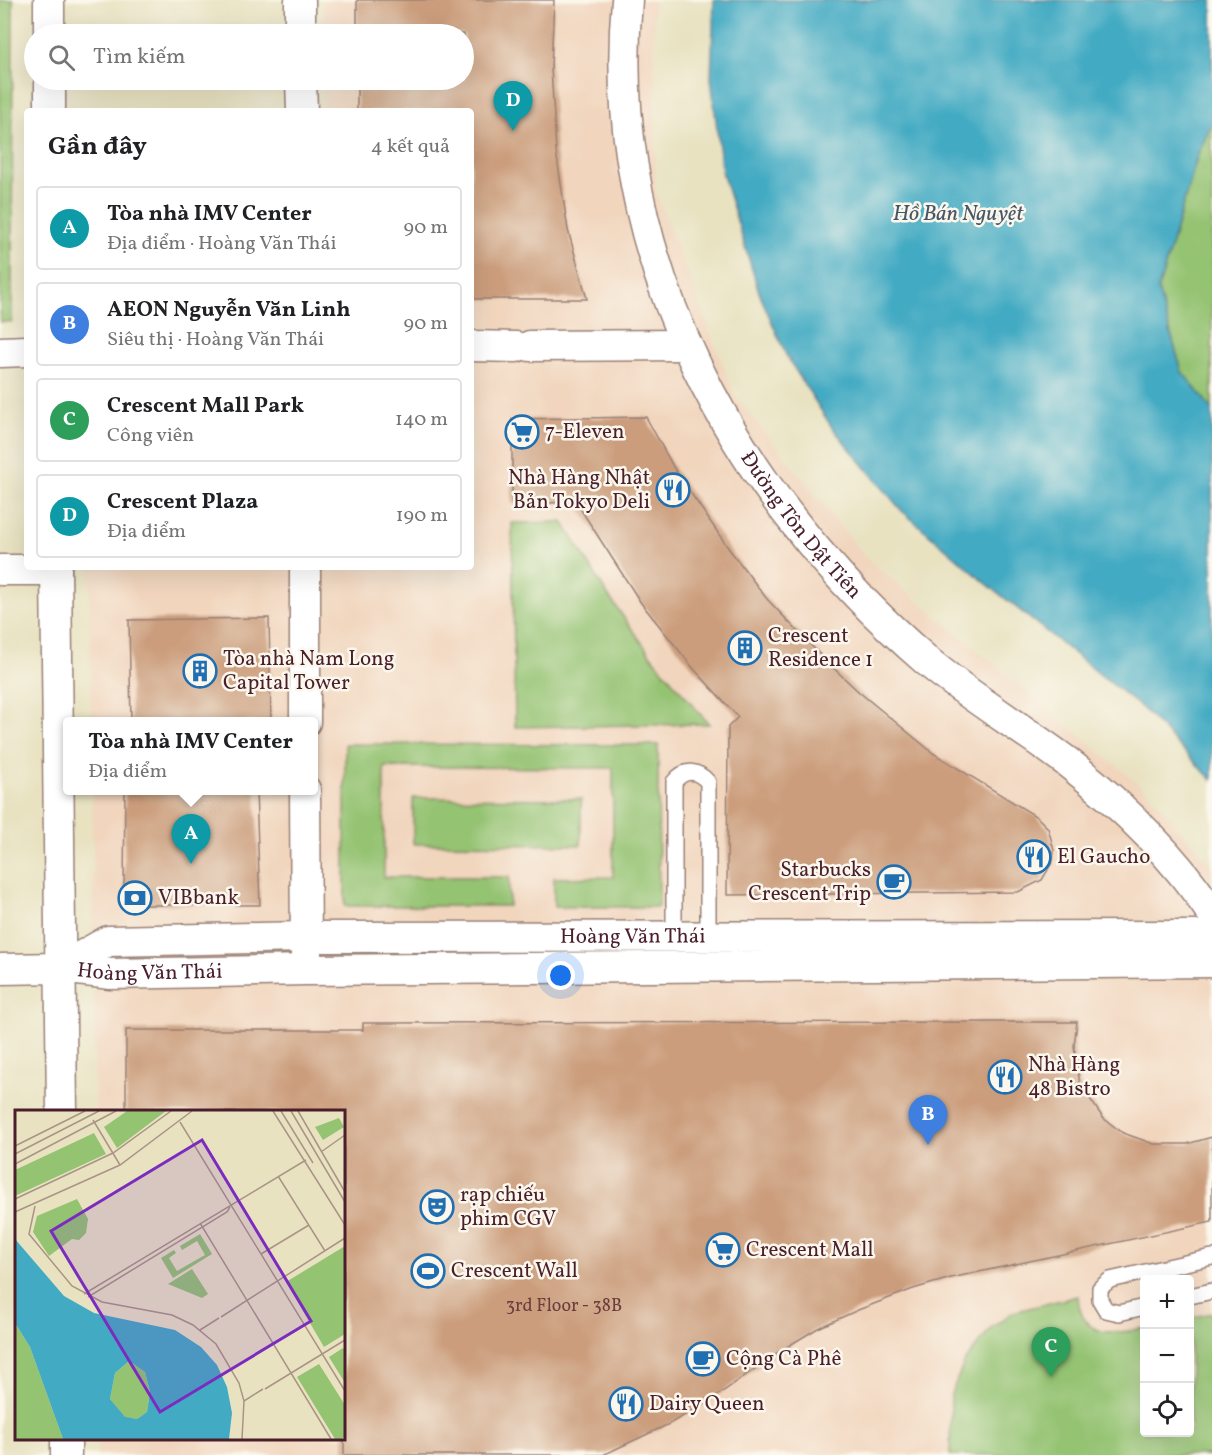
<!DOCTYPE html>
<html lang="vi">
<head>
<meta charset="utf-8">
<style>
	body { margin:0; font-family:Vollkorn,serif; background:#f2f2f2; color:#202124 }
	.controls { position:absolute; right:18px; bottom:18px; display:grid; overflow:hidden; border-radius:6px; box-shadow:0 6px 24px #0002 }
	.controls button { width:54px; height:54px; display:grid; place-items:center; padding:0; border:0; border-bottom:2px solid #e0e0e0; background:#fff; color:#202124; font:30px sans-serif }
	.you { position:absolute; left:561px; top:976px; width:21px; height:21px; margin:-15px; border:4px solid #fff; border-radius:50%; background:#1a73e8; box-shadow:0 0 0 9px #1a73e833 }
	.badge { display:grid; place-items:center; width:39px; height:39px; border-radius:50%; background:#2563eb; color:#fff; font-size:20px; font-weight:700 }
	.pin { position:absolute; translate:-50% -50px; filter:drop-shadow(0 2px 3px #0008) }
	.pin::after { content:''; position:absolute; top:32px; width:21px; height:18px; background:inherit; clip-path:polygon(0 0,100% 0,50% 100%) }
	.popup { position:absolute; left:63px; top:717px; width:255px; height:78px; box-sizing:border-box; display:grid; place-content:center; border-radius:6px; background:#fff; filter:drop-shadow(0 2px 4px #0005); font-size:20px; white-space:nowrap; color:#757577 }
	.popup b { font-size:22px; color:#202124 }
	.popup::after { content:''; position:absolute; left:50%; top:100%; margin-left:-12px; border:12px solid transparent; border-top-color:#fff }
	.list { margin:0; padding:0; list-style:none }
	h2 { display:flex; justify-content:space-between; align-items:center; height:78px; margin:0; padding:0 24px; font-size:26px }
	h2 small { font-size:20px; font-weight:400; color:#757577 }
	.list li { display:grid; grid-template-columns:39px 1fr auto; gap:18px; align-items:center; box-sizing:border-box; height:84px; margin:0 12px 12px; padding:0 12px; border:2px solid #e0e0e0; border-radius:6px }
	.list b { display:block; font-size:22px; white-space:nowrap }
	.list p { margin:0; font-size:20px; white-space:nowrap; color:#757577 }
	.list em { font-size:20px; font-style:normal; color:#757577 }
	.icon { flex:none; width:33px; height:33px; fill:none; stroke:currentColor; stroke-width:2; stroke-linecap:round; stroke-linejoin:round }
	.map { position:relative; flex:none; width:1212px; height:1455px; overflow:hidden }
	.search { position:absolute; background:#fff; box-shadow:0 6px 24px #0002; left:24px; top:24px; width:450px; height:66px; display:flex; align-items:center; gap:15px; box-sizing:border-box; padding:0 21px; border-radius:33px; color:#757577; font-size:22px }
	.panel { position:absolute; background:#fff; box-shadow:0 6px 24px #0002; left:24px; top:108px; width:450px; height:462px; border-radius:6px }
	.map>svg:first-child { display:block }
	.built { fill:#f1d5bd; fill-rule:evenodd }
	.green { fill:#94c372; stroke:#6f714e; stroke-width:1.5 }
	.water { fill:#43aac3; stroke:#466477; stroke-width:1.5 }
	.building { fill:#cb9d7c }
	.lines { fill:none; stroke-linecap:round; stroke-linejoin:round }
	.service-casing { stroke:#998076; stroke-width:18 }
	.minor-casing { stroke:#998076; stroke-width:33 }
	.service { stroke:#fff; stroke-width:15 }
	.minor { stroke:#fff; stroke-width:30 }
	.labels { text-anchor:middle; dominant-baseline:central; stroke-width:5; stroke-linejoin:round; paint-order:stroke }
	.number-label { font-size:18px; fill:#6a3e3f }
	.poi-label { font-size:21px; fill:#4a1f2b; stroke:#fbf7ec; text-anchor:start }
	.street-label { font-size:21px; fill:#4a1f2b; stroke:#fbf7ec }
	.water-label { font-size:22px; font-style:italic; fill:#475768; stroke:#fbf7ec }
	.inset-road { fill:none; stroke:#a99485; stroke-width:1.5 }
	.view { fill:#7b2cbf; fill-opacity:0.15; stroke:#7b2cbf; stroke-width:3 }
	.inset-edge { fill:none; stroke:#4a1f2b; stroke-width:3 }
</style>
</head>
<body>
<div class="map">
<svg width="1212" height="1455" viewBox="0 0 1212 1455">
	<rect width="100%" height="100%" fill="#fbf7ec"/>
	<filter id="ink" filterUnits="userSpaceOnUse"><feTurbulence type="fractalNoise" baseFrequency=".0167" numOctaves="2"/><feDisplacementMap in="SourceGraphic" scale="12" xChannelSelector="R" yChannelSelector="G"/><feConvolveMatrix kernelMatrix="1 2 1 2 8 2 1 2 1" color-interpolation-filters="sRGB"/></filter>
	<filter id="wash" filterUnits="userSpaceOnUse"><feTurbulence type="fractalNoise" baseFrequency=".008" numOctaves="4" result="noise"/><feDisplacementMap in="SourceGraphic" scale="24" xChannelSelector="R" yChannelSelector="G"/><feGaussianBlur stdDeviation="1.35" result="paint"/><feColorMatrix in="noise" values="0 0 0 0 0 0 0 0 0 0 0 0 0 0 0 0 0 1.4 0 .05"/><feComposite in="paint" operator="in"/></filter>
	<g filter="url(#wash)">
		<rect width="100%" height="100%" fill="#e8e2c1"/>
		<path class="built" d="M323,0H654L656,192L735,396L866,558L1148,792L1212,868V1455H98V1439L344,1438V1112L95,1111L92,791L314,790V722L91,721L90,567H471V111H323V80H464V34H323ZM1144,1280H1190V1432H1144Z"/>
		<path class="green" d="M0,0H13L12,322H0Z
			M1212,123V409L1182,372L1158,290L1198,154Z
			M563,522L607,594L652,657L709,724L515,727L512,523Z
			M345,744L658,745L659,907H554V878L613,877V768L384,767V877H509V906H345Z
			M413,798L581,799V845L413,844Z
			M1078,1296C1080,1339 1114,1335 1144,1328V1432H1190V1318L1212,1313V1455H950L951,1394L965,1361L990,1329L1013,1312Z"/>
		<path class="water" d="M714,0H1212V123L1198,154L1158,290L1182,372L1212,409V780L1142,708L988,585L901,510L831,426L787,357L760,295L722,172L711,78Z"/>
		<g id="blocks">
			<path class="building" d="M357,0H554L551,68L556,151L568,230L587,299H471V111H357V80H464V34H357Z
				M646,417L675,470L729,549L767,599L826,661L859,692L933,753L1037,817L1048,828L1054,850L1053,861L1042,880L1018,892L727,895L728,727L738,717L694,669L641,603L576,502L512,504V419Z
				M269,618L271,722H131L129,620Z
				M125,790H256L260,905H133L127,898L124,889Z
				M1077,1022L1074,1046L1080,1084L1103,1118L1123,1133L1154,1144H1187L1212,1137V1222L951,1278L913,1289L858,1310L818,1328L780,1351L708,1402L669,1424L603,1455H344V1112H126V1030H363V1023Z"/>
		</g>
	</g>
	<g filter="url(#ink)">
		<use href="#blocks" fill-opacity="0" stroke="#998076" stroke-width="1.5"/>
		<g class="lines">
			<g class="service-casing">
				<path id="service" d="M674,937V782C685,768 697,770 708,782V938
					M1190,1296L1212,1291
					M1144,1307L1119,1313L1106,1310L1100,1300V1288L1110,1280L1212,1257"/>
			</g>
			<g class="minor-casing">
				<g id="minor">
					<path d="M49,0V34"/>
					<path d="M300,0V34"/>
					<path id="s1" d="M627,0C604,259 735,496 927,661C971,698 1021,727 1066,761C1121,804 1173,855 1212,913"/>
					<path d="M50,80V111"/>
					<path d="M301,80L302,111"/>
					<path d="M471,346L516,347"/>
					<path d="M530,346L686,345"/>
					<path d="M0,352L27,351"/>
					<path d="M56,567L62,1112"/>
					<path d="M305,567V722"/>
					<path d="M0,570H56"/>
					<path d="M305,790L306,955"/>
					<path id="s2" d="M61,968L108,941L305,937L1212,936"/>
					<path id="s3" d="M0,969L61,968L111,974L306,970L1212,962"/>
					<path d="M66,1438V1455"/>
				</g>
			</g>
			<use href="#service" class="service"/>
			<use href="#minor" class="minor"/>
		</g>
	</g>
	<defs>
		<g id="supermarket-ring" transform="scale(1.725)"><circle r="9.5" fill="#fbf7ec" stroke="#1f6fb2" stroke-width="1.5"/><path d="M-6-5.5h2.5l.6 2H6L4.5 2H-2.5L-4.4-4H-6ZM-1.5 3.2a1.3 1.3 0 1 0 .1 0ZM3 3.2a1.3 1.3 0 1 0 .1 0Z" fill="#1f6fb2"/></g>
		<g id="restaurant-ring" transform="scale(1.725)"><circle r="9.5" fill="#fbf7ec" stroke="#1f6fb2" stroke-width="1.5"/><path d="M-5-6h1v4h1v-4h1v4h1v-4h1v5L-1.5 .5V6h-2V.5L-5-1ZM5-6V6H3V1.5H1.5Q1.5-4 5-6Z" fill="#1f6fb2"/></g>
		<g id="building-ring" transform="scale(1.725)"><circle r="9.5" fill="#fbf7ec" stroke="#1f6fb2" stroke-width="1.5"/><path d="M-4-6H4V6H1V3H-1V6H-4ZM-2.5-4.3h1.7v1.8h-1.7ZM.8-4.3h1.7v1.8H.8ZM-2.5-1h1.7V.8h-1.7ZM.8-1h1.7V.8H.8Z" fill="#1f6fb2"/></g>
		<g id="cafe-ring" transform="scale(1.725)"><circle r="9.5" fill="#fbf7ec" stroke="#1f6fb2" stroke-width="1.5"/><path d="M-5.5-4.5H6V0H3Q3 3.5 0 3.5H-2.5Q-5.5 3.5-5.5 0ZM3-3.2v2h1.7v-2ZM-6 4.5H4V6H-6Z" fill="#1f6fb2"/></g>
		<g id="bank-ring" transform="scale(1.725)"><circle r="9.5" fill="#fbf7ec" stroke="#1f6fb2" stroke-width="1.5"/><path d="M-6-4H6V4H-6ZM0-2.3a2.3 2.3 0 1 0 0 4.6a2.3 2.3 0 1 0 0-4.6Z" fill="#1f6fb2"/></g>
		<g id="theatre-ring" transform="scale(1.725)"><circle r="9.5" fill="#fbf7ec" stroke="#1f6fb2" stroke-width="1.5"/><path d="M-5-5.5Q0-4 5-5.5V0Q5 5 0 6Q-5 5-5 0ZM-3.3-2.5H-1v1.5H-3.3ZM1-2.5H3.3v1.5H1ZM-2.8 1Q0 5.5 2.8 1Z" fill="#1f6fb2"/></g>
		<g id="stadium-ring" transform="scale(1.725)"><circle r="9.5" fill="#fbf7ec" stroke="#1f6fb2" stroke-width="1.5"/><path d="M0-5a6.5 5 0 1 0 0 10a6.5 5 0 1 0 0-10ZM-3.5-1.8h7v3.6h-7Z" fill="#1f6fb2"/></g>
	</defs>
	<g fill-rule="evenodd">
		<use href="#supermarket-ring" x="522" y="432"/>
		<use href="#restaurant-ring" x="673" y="490"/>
		<use href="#building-ring" x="745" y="648"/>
		<use href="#building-ring" x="200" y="671"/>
		<use href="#restaurant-ring" x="1034" y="857"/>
		<use href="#cafe-ring" x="894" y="882"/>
		<use href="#bank-ring" x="135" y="898"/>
		<use href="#restaurant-ring" x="1005" y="1077"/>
		<use href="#theatre-ring" x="437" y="1207"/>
		<use href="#supermarket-ring" x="723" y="1250"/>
		<use href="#stadium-ring" x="428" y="1271"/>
		<use href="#cafe-ring" x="703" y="1359"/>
		<use href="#restaurant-ring" x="626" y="1404"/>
	</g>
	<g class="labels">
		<g class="number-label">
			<text x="564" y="1306">3rd Floor - 38B</text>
		</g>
		<g class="poi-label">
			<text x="545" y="432">7-Eleven</text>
			<text x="650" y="478" text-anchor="end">Nhà Hàng Nhật<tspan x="650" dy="24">Bản Tokyo Deli</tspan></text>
			<text x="768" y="636">Crescent<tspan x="768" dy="24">Residence 1</tspan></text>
			<text x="223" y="659">Tòa nhà Nam Long<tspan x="223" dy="24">Capital Tower</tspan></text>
			<text x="1057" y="857">El Gaucho</text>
			<text x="871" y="870" text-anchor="end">Starbucks<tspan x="871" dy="24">Crescent Trip</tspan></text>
			<text x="158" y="898">VIBbank</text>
			<text x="1028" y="1065">Nhà Hàng<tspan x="1028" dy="24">48 Bistro</tspan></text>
			<text x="460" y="1195">rạp chiếu<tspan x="460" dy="24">phim CGV</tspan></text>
			<text x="746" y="1250">Crescent Mall</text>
			<text x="451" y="1271">Crescent Wall</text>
			<text x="726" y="1359">Cộng Cà Phê</text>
			<text x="649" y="1404">Dairy Queen</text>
		</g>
		<g class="street-label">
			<text stroke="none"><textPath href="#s1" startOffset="568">Đường Tôn Dật Tiên</textPath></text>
			<text stroke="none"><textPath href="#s2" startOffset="579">Hoàng Văn Thái</textPath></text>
			<text stroke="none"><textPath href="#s3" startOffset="150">Hoàng Văn Thái</textPath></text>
		</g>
		<g class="water-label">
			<text x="958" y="214">Hồ Bán Nguyệt</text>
		</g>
	</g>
	<g transform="translate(15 1110)">
		<rect width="330" height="330" fill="#e8e2c1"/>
		<path d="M112,1H151L102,38L89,17ZM324,8L329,17L308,30L300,17ZM79,23L91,44L0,86V60ZM62,89L73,109L71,123L64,130L57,129L34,146L18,122L22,106ZM185,124L197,144L158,168L146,148L159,140L161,143L154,148L162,161L190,145L182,131L167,140L165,136ZM330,136V224L309,237L271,172ZM177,159L193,184L187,188L153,174ZM0,213L15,237L48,329H0ZM328,238L330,241V273L314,247ZM114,251L130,262L135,282L132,302L122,309L110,308L95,289L100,263ZM304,254L330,295V327L326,329H320L282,267Z" fill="#94c372"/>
		<path d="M0,129L49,186L79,203L160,220L186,237L202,255L212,277L217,303L214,329H48L15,237L0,213ZM114,251L130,262L135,282L132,302L122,309L110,307L95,289L100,263Z" fill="#43aac3" fill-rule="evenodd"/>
		<path class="inset-road" d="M258,1L330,115M266,1L298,53M276,1L330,92M283,1L330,82M78,10L105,55M165,12L330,281M0,36L70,1M306,42L330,25M0,44L84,1M0,54L101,1M263,66L310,141M0,89L98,43L156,1M20,96L14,124L57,176L87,192L157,205L178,215L201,234L224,273L229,291L227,329M0,102L105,55L177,1M185,113L316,329M246,144L294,115M69,184L291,50M73,187L212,102L215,97M206,207L330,128M185,220L204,208M250,279L330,230M229,291L248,279"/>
		<path class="view" d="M187,30L296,211L145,302L36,121Z"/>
		<rect width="330" height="330" class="inset-edge"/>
	</g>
</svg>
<div class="controls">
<button>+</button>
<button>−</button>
<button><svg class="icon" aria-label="locate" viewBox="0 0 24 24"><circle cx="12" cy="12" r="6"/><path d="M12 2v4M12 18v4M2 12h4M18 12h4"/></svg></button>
</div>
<div class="you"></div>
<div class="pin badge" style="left:191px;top:864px;background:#0f9aa8">A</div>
<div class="popup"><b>Tòa nhà IMV Center</b>Địa điểm</div>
<div class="pin badge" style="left:928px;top:1145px;background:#3f7fe0">B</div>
<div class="pin badge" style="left:1051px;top:1377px;background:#2e9e5b">C</div>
<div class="pin badge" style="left:513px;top:131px;background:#0f9aa8">D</div>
<div class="search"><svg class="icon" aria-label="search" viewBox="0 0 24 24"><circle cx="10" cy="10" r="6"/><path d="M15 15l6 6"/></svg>Tìm kiếm</div>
<section class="panel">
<h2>Gần đây<small>4 kết quả</small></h2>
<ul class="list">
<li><span class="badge" style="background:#0f9aa8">A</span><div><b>Tòa nhà IMV Center</b><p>Địa điểm · Hoàng Văn Thái</p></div><em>90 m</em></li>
<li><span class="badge" style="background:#3f7fe0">B</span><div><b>AEON Nguyễn Văn Linh</b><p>Siêu thị · Hoàng Văn Thái</p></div><em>90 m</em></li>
<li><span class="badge" style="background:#2e9e5b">C</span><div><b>Crescent Mall Park</b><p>Công viên</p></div><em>140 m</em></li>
<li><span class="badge" style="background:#0f9aa8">D</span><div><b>Crescent Plaza</b><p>Địa điểm</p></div><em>190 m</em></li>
</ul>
</section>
</div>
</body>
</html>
